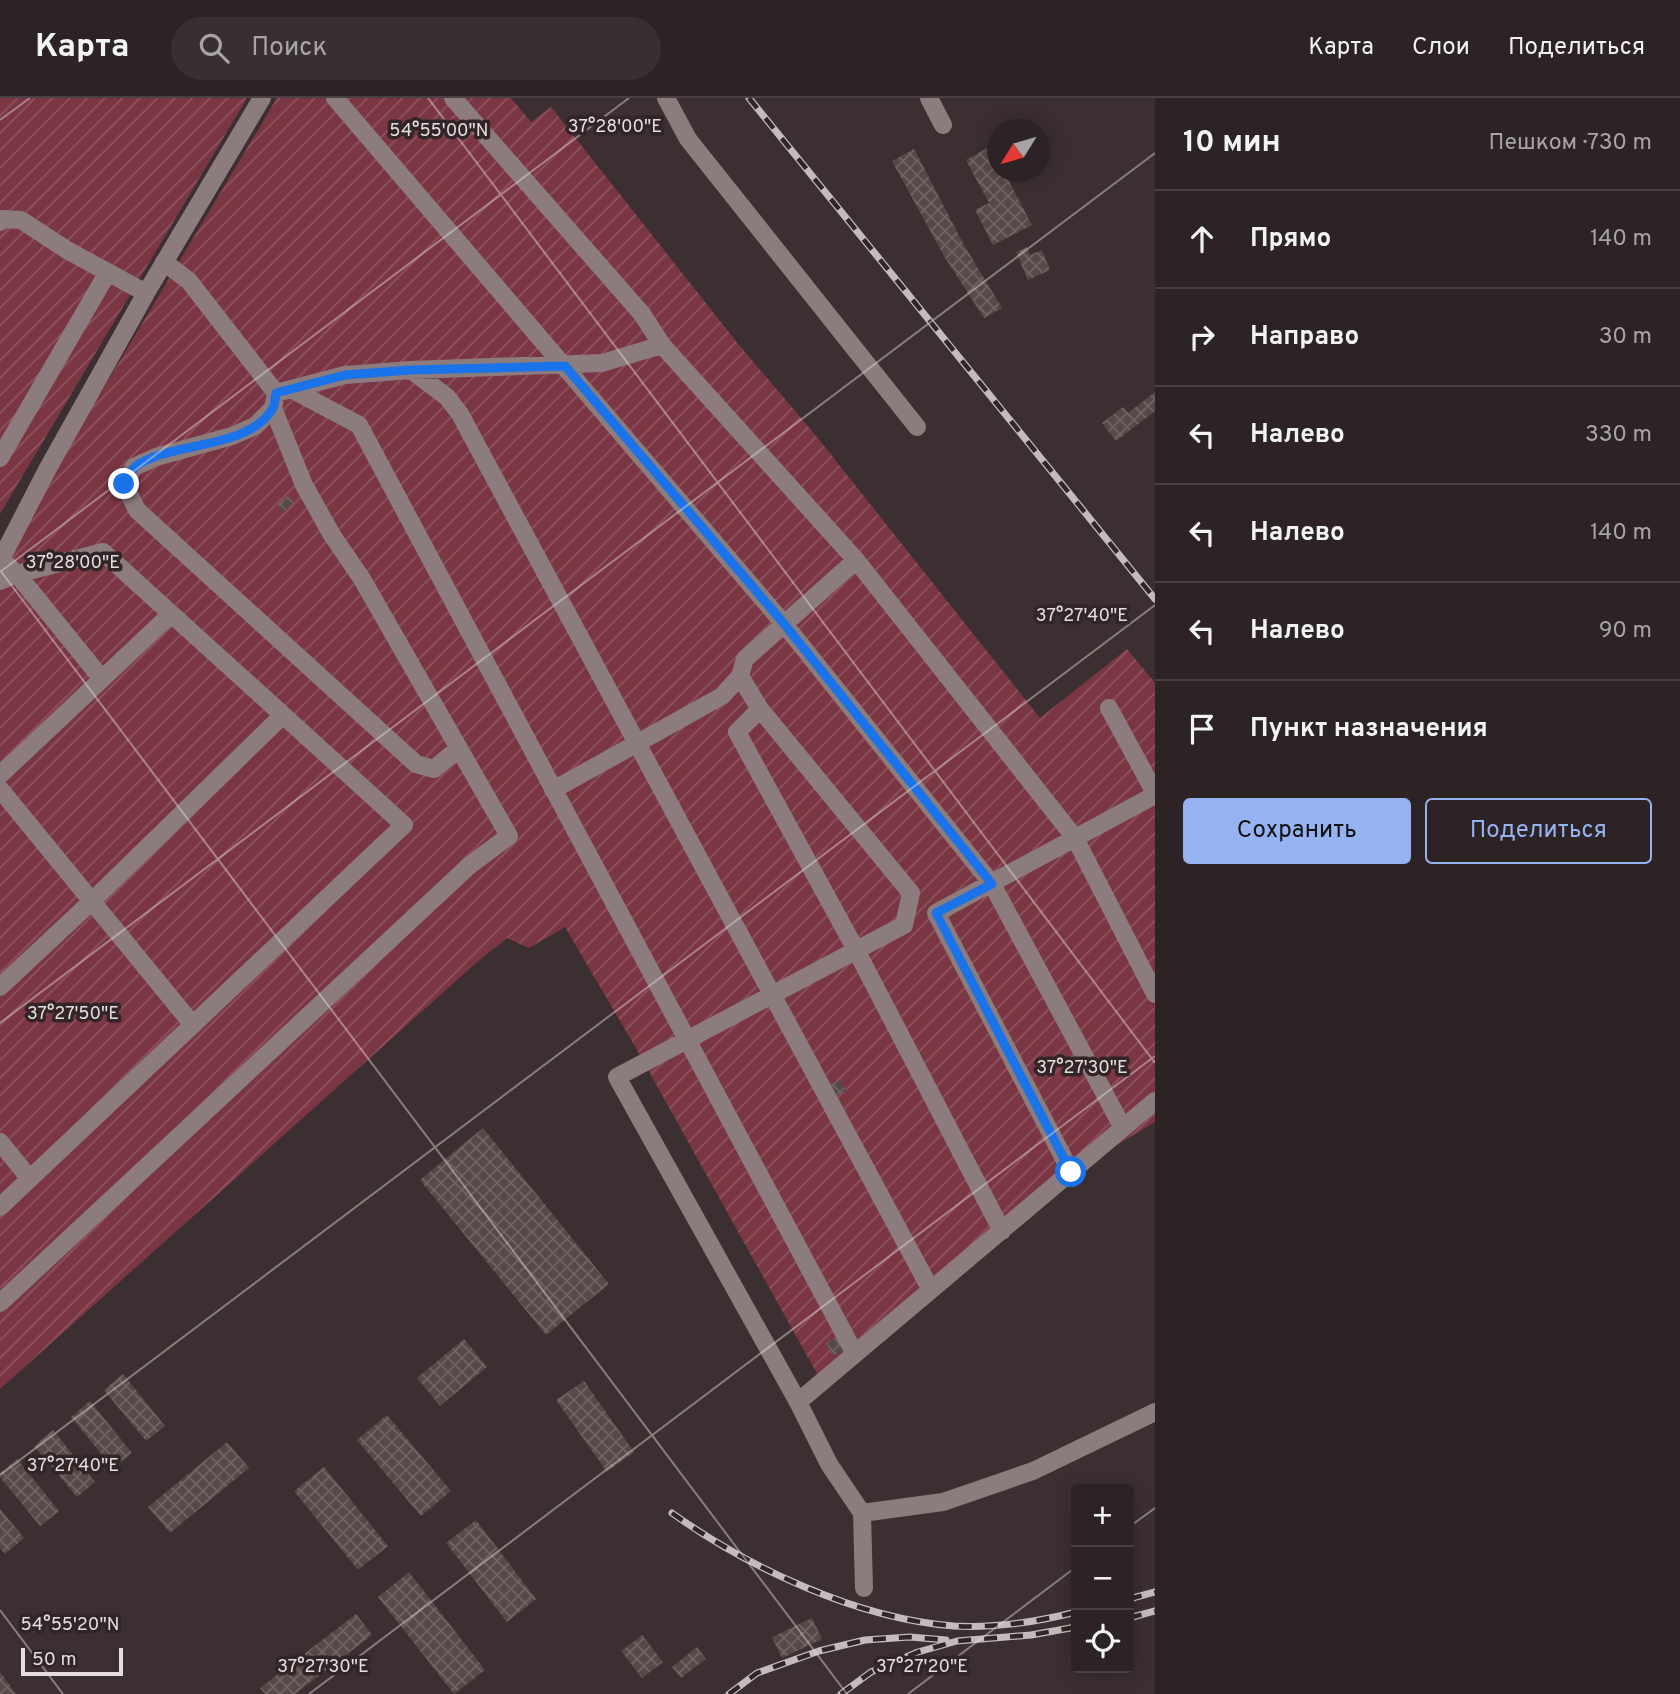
<!DOCTYPE html>
<html lang="ru">
<head>
<meta charset="utf-8">
<style>
	body { margin:0; font-family:Overpass,sans-serif; background:#392f32; color:#f1f3f6 }
	.controls { position:absolute; right:21px; bottom:21px; display:grid; overflow:hidden; border-radius:7px; box-shadow:0 4px 18px #0003 }
	.controls button { width:63px; height:63px; display:grid; place-items:center; padding:0; border:0; border-bottom:2px solid #484042; background:#2d2325; color:#f1f3f6; font:35px sans-serif }
	.compass { position:absolute; left:987px; top:21px; width:63px; height:63px; border-radius:50%; background:#2d2325; box-shadow:0 4px 18px #0003; rotate:233deg }
	.scale { position:absolute; left:21px; bottom:18px; width:102px; box-sizing:border-box; padding-left:7px; border:4px solid #e6ddde; border-top:0; font-size:19px; line-height:24px; white-space:nowrap; color:#e6ddde; -webkit-text-stroke:5px #322527; paint-order:stroke }
	.stop { position:absolute; width:21px; height:21px; margin:-16px; border:5px solid #1a73e8; border-radius:50%; background:#fff }
	.stop.end { background:#1a73e8; border-color:#fff; box-shadow:0 2px 7px #0008 }
	.list { margin:0; padding:0; list-style:none }
	h2 { display:flex; justify-content:space-between; align-items:center; height:91px; margin:0; padding:0 28px; font-size:30px }
	h2 small { font-size:23px; font-weight:400; color:#a7a4a7 }
	.list li { display:grid; grid-template-columns:46px 1fr auto; gap:21px; align-items:center; box-sizing:border-box; height:98px; padding:0 28px; border-top:2px solid #484042 }
	.list b { display:block; font-size:26px; white-space:nowrap }
	.list em { font-size:23px; font-style:normal; color:#a7a4a7 }
	.actions { display:flex; gap:14px; padding:21px 28px }
	.actions a { flex:1; padding:16px 0; border:2px solid #95b2f1; border-radius:7px; text-align:center; font-size:24px; color:#95b2f1 }
	.actions .main { background:#95b2f1; color:#111 }
	.icon { flex:none; width:38px; height:38px; fill:none; stroke:currentColor; stroke-width:2; stroke-linecap:round; stroke-linejoin:round }
	.map { position:relative; flex:none; width:1155px; height:1596px; overflow:hidden }
	header { display:flex; align-items:center; gap:42px; box-sizing:border-box; height:98px; padding:0 35px; background:#2d2325; border-bottom:2px solid #484042 }
	header strong { font-size:33px }
	nav { display:flex; gap:38px; margin-inline-start:auto; font-size:24px }
	.search { width:490px; height:63px; background:#392f32; display:flex; align-items:center; gap:18px; box-sizing:border-box; padding:0 24px; border-radius:38px; color:#a7a4a7; font-size:26px }
	main { display:flex }
	aside { flex:1; background:#2d2325 }
	.map>svg:first-child { display:block }
	.garden { fill:url(#garden-furrows) }
	.building { fill:url(#building-cross-hatch) }
	.lines { fill:none; stroke-linecap:round; stroke-linejoin:round }
	.minor { stroke:#8c7c7e; stroke-width:18 }
	.rail-casing { stroke:#c5bbbc; stroke-width:7 }
	.rail { stroke:#322527; stroke-width:4.5; stroke-dasharray:13; stroke-linecap:butt }
	.route { stroke:#1a73e8; stroke-width:9 }
	.ticks { fill:none; stroke:#e6ddde; stroke-width:2; stroke-opacity:0.45 }
	.ticks-label { font-size:18px; text-anchor:middle; fill:#e6ddde; stroke:#322527; stroke-width:7; stroke-linejoin:round; paint-order:stroke }
</style>
</head>
<body>
<header>
<strong>Карта</strong>
<div class="search"><svg class="icon" aria-label="search" viewBox="0 0 24 24"><circle cx="10" cy="10" r="6"/><path d="M15 15l6 6"/></svg>Поиск</div>
<nav><a>Карта</a><a>Слои</a><a>Поделиться</a></nav>
</header>
<main>
<div class="map">
<svg width="1155" height="1596" viewBox="0 0 1155 1596">
	<defs>
		<pattern id="garden-furrows" width="10" height="10" patternUnits="userSpaceOnUse" patternTransform="scale(1.75)"><rect width="10" height="10" fill="#7b3643"/><path d="M-1 1l2-2M0 10L10 0M9 11l2-2" fill="none" stroke="#8e535e"/></pattern>
		<pattern id="building-cross-hatch" width="8" height="8" patternUnits="userSpaceOnUse" patternTransform="scale(1.75)"><rect width="8" height="8" fill="#57494a"/><path d="M0 0l8 8M0 8l8-8" fill="none" stroke="#6f6364"/></pattern>
	</defs>
	<rect width="100%" height="100%" fill="#3c2f31"/>
	<path class="garden" d="M0,0H247L0,416Z
		M277,0H511L531,24L551,9L739,247L813,334L1040,620L1127,551L1155,585V1024L1102,1056L825,1290L637,952L565,829L529,850L507,840L476,865L0,1291V463Z"/>
	<path class="building" d="M991,48L998,61V74H1004L1032,127L993,147L975,112L989,105L966,62Z
		M914,51L964,147L1002,210L984,220L944,158L892,63Z
		M1027,149L1030,157L1042,152L1050,172L1028,182L1016,154Z
		M1155,294V313L1116,343L1102,325L1123,309L1128,315Z
		M288,398L294,405L282,414L277,407Z
		M840,981L846,993L836,998L830,987Z
		M483,1030L609,1186L546,1237L420,1082Z
		M841,1237L848,1249L833,1258L826,1245Z
		M464,1241L487,1269L440,1308L417,1280Z
		M123,1276L165,1328L146,1343L104,1292Z
		M584,1283L634,1354L607,1374L556,1302Z
		M90,1303L132,1355L113,1370L71,1319Z
		M387,1317L451,1393L421,1418L357,1342Z
		M53,1332L95,1384L77,1399L34,1348Z
		M227,1344L249,1370L170,1435L148,1409Z
		M17,1361L59,1413L40,1428L0,1379V1375Z
		M324,1369L388,1448L358,1472L294,1393Z
		M0,1411L24,1440L5,1456L0,1450Z
		M476,1422L536,1501L507,1524L446,1445Z
		M409,1474L485,1572L454,1596L378,1499Z
		M356,1516L372,1537L295,1596H265L260,1590Z
		M812,1520L822,1541L782,1560L772,1539Z
		M642,1537L663,1564L642,1580L621,1553Z
		M697,1549L706,1561L681,1580L672,1569Z
		M0,1574L16,1596H0Z"/>
	<g class="lines">
		<path class="minor" d="M335,0L785,527L992,786L1123,1030
			M453,0L642,216L662,247L856,462L1075,740L1155,896
			M666,0L688,41L917,329
			M929,0L943,27
			M0,124L1,121L21,122L67,152L146,195
			M164,164L189,183L276,295L345,277L411,272L602,265L662,247
			M411,272L447,299L460,316L931,1192
			M291,291L359,327L855,1256
			M273,310L255,328L232,338L156,359L134,369L124,386L137,412L416,666L434,671L459,650
			M0,360L108,174
			M856,462L745,561L740,578L760,611L911,795L904,827L617,979L798,1304L829,1366L862,1415L943,1404L1033,1373L1155,1314
			M0,463L47,372L146,195L262,0
			M0,483L17,476L102,581
			M1109,610L1155,695
			M760,611L737,634L856,852L1002,1133
			M0,677L171,516
			M0,691L193,927
			M553,692L722,598L740,578
			M0,889L91,804L283,617L103,454L17,476L1,461
			M0,1044L30,1081
			M1071,1074L936,815L1155,697
			M0,1109L404,727L283,617
			M0,1205L470,767L509,738L362,481L332,437L304,387L273,310L276,295
			M798,1304L1155,1003
			M862,1415L864,1490"/>
		<g class="rail-casing">
			<path id="rail" d="M749,0L1155,501
				M672,1415C749,1470 858,1521 954,1528C994,1530 1037,1524 1076,1514
				M1129,1501L1155,1494
				M1129,1520L1155,1513
				M729,1596L757,1575L819,1553L865,1542L910,1539L946,1542
				M841,1596L871,1574L918,1554L957,1543L1031,1537L1076,1529"/>
		</g>
		<use href="#rail" class="rail"/>
	</g>
	<g class="lines">
		<path class="route" d="M124,386C128,380 131,372 136,368C172,343 249,352 273,310C275,306 275,299 276,295L345,277L411,272L565,268L785,527L992,786L936,815L1071,1074"/>
	</g>
	<path class="ticks" d="M428,0L1155,965M0,22L30,0M0,472L847,1596M0,474L629,0M0,925L1155,55M0,1377L1155,507M1129,1429L1155,1410M0,1512L63,1596M309,1596L1155,958M908,1596L1076,1469"/>
	<g class="ticks-label">
		<text x="615" y="34">37°28'00"E</text>
		<text x="439" y="38">54°55'00"N</text>
		<text x="73" y="470">37°28'00"E</text>
		<text x="1082" y="523">37°27'40"E</text>
		<text x="73" y="921">37°27'50"E</text>
		<text x="1082" y="975">37°27'30"E</text>
		<text x="73" y="1373">37°27'40"E</text>
		<text x="70" y="1532">54°55'20"N</text>
		<text x="323" y="1574">37°27'30"E</text>
		<text x="922" y="1574">37°27'20"E</text>
	</g>
</svg>
<div class="controls">
<button>+</button>
<button>−</button>
<button><svg class="icon" aria-label="locate" viewBox="0 0 24 24"><circle cx="12" cy="12" r="6"/><path d="M12 2v4M12 18v4M2 12h4M18 12h4"/></svg></button>
</div>
<svg class="compass" viewBox="-18 -18 36 36"><path d="M0-13l5 13h-10z" fill="#e53935"/><path d="M0 13l5-13h-10z" fill="#a7a4a7"/></svg>
<div class="scale">50 m</div>
<div class="stop" style="left:1071px;top:1074px"></div>
<div class="stop end" style="left:124px;top:386px"></div>
</div>
<aside>
<h2>10 мин<small>Пешком · 730 m</small></h2>
<ul class="list">
<li><svg class="icon" aria-label="ahead" viewBox="0 0 24 24"><path d="M12 20V5M6 11l6-6 6 6"/></svg><div><b>Прямо</b></div><em>140 m</em></li>
<li><svg class="icon" aria-label="right" viewBox="0 0 24 24"><path d="M7 20v-9h11M14 6l5 5-5 5"/></svg><div><b>Направо</b></div><em>30 m</em></li>
<li><svg class="icon" aria-label="left" viewBox="0 0 24 24"><path d="M17 20v-9H6M10 6l-5 5 5 5"/></svg><div><b>Налево</b></div><em>330 m</em></li>
<li><svg class="icon" aria-label="left" viewBox="0 0 24 24"><path d="M17 20v-9H6M10 6l-5 5 5 5"/></svg><div><b>Налево</b></div><em>140 m</em></li>
<li><svg class="icon" aria-label="left" viewBox="0 0 24 24"><path d="M17 20v-9H6M10 6l-5 5 5 5"/></svg><div><b>Налево</b></div><em>90 m</em></li>
<li><svg class="icon" aria-label="arrive" viewBox="0 0 24 24"><path d="M6 21V4h12l-3 4 3 4H6"/></svg><div><b>Пункт назначения</b></div></li>
</ul>
<div class="actions"><a class="main">Сохранить</a><a>Поделиться</a></div>
</aside>
</main>
</body>
</html>
